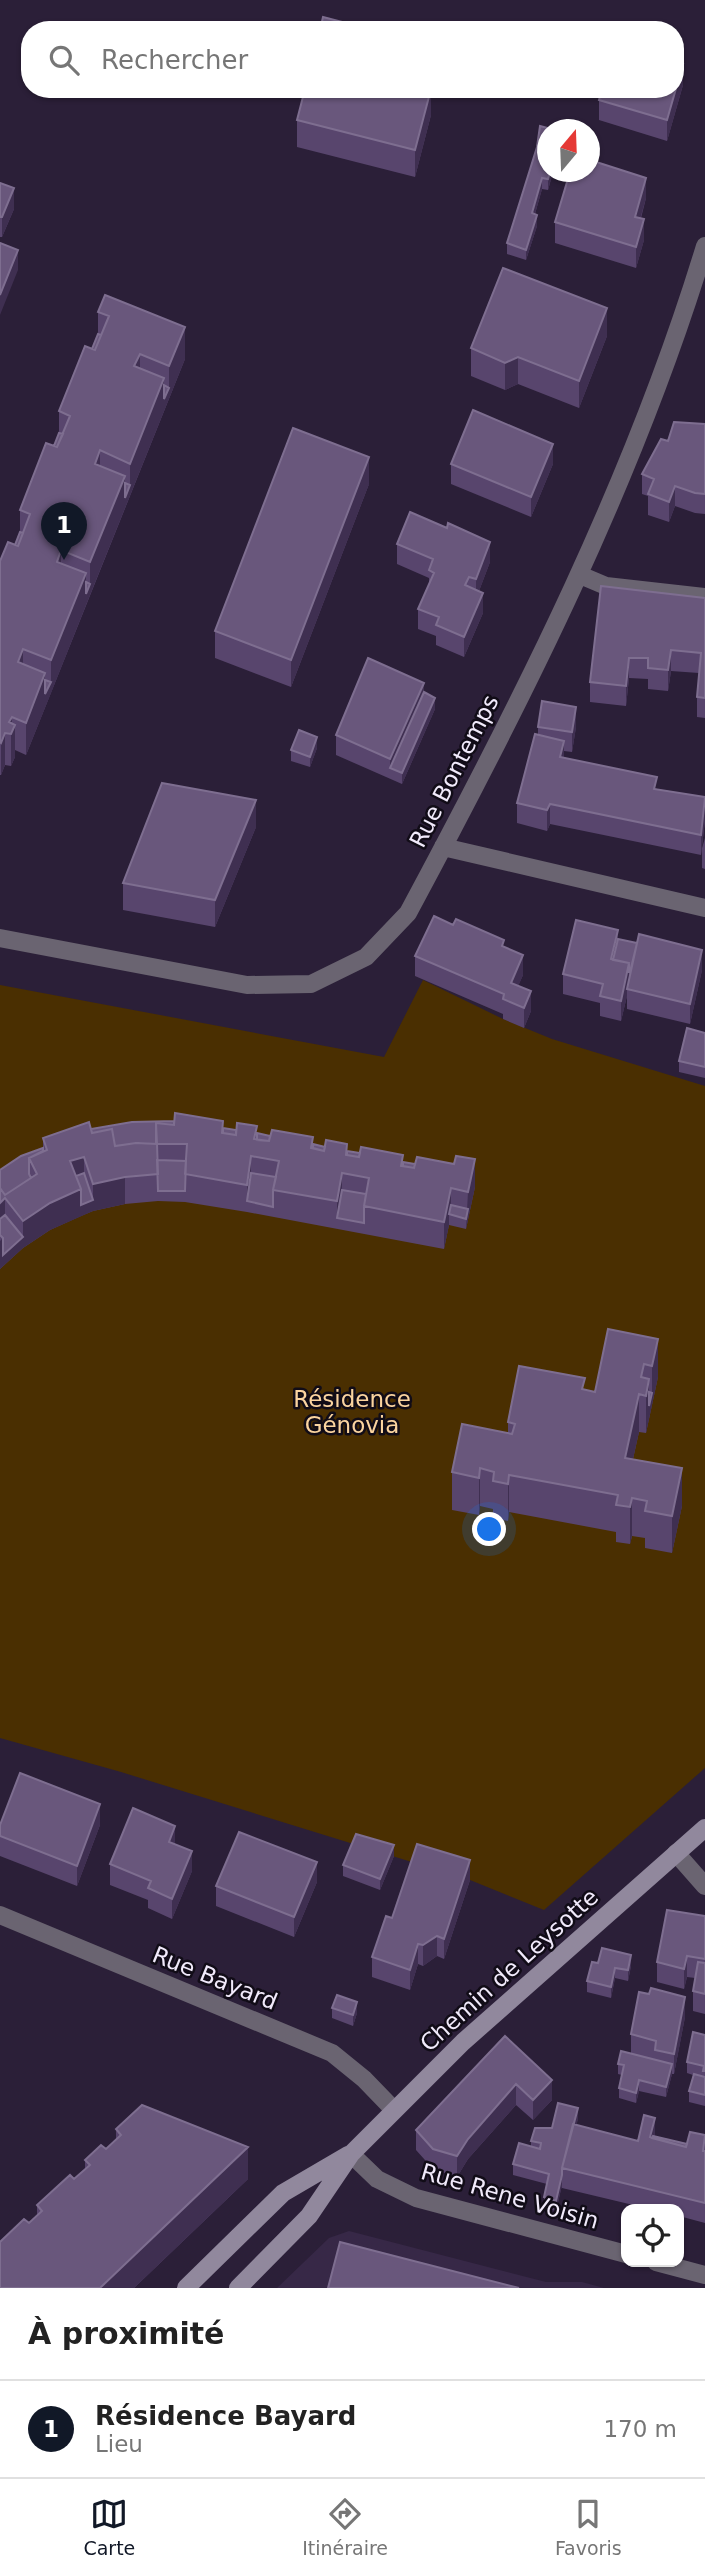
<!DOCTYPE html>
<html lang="fr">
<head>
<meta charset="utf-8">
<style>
	body { margin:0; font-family:"DejaVu Sans",sans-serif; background:#f6f6f6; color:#222 }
	.controls { position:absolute; right:21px; bottom:21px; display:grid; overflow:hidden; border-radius:14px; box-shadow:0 2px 5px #0004 }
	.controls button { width:63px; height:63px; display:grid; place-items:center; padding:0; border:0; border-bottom:2px solid #e0e0e0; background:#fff; color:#222; font:35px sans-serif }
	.compass { position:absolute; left:537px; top:119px; width:63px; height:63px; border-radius:50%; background:#fff; box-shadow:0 2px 5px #0004; rotate:19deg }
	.you { position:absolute; left:490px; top:1530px; width:24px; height:24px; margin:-18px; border:5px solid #fff; border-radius:50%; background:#1a73e8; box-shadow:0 0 0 10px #1a73e833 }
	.badge { display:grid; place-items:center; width:46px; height:46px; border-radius:50%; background:#111827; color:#fff; font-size:23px; font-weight:700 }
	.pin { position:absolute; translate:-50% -58px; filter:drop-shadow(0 2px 4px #0008) }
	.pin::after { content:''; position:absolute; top:37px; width:24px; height:21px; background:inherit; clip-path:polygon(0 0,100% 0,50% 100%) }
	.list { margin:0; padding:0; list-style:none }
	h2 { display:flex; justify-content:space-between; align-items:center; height:91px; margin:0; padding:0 28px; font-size:30px }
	h2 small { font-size:23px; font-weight:400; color:#767676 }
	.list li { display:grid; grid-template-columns:46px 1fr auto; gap:21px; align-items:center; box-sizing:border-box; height:98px; padding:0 28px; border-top:2px solid #e0e0e0 }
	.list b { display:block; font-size:26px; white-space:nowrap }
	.list p { margin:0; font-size:23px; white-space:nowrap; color:#767676 }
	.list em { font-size:23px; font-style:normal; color:#767676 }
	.icon { flex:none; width:38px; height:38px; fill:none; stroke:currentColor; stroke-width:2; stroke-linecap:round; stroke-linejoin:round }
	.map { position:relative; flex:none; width:705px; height:2288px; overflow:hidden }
	.search { position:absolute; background:#fff; box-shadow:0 2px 5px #0004; left:21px; right:21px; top:21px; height:77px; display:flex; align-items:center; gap:18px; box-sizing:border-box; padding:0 24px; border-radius:28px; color:#767676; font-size:26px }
	.sheet { height:189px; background:#fff }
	nav { display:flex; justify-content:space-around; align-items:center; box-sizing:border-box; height:98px; border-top:2px solid #e0e0e0; background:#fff; font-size:19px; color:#767676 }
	nav a { display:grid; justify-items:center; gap:4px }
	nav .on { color:#111827 }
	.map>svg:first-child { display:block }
	.built { fill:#372847 }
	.green { fill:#4a2f01 }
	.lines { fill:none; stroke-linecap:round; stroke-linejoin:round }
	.street { stroke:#6a6471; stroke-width:18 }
	.secondary { stroke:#91889d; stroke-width:18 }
	.wall { fill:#58456d }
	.shaded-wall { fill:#3f2f51 }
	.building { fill:#69577c; stroke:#7e6e90; stroke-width:2 }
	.labels { text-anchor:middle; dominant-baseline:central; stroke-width:5; stroke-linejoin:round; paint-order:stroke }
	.street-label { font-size:23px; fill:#f1eafb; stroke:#110c17 }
	.park-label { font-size:23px; fill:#fbd49f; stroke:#110c17 }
</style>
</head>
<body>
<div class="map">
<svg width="705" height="2288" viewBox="0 0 705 2288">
	<rect width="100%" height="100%" fill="#2b1f38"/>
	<path class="built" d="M349,2231L546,2282H582L604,2288H277L329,2238Z"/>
	<path class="green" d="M423,980L503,1019L552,1039L705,1086V1768L544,1910L470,1880L121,1772L0,1738V985L384,1057Z"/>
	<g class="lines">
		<path class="street" d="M580,575L606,586L705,597
			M443,847L705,908
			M0,938L247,985L311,984L366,957L408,913C523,699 634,480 705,246
			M676,1853L705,1886
			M0,1915L332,2053L364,2079L394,2110
			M351,2154L377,2179L416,2198L626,2254
			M656,2262L705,2275"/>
		<path class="secondary" d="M186,2288L283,2193L348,2155
			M238,2288L309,2216L351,2154L463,2042L705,1828"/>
	</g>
	<path class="wall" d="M683,85L667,141L599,120V100Z
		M431,115L415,177L297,147V120Z
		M537,147L553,172L548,190L542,189L535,214L537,226L526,260L507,254V243Z
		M0,183L14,209L2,237H0Z
		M646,198L641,218L644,240L636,268L555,243V222Z
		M105,295L185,359L26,755L15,750V757L11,766L5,765L1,775H0V561L15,545L20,532V510L54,446L59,433V411L92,349L98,334V312Z
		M607,336L579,408L518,384L505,390L471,376V348Z
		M705,424V514L695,513L675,506L669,522L648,515V496L642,494V474L668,441Z
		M451,464H553L531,517L451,484Z
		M369,484L291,687L215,658V631Z
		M397,544L490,562L479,591L483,613L464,657L436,645V636L418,629V609L429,585V578L397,564Z
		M705,598V718L697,717V697L699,673L671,671L668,691L648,689V679L629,678L626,706L590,702V682Z
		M424,692L435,709L402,784L336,755V735Z
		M538,727H576L572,752L564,751V758L657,789L705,797V820L701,855L550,824L547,831L517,823V803L538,735Z
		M317,748L310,767L291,761V750Z
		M256,827L215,927L123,910V883Z
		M705,838V869L702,868V848Z
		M453,925L504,947L523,975L518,986L531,1011L524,1028L503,1019V1014L415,976V956Z
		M618,939L702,970L690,1024L627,1009V996L621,1021L600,1016V1003L563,994V974Z
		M705,1033V1078L679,1072V1061Z
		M223,1128L257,1133L403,1162L475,1187L466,1229L449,1225L444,1249L247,1212L185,1202L158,1201L125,1204L93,1211L81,1216L50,1230L23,1248L0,1269V1170L43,1148V1138L91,1129Z
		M658,1339V1377L646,1433L639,1432L633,1459L682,1506L672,1553L645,1548V1538L632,1536L630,1544L616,1542V1532L509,1512L508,1521L493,1518V1509L480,1506L479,1515L452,1510V1472L508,1433V1422L585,1390L595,1392Z
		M0,1825H100L77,1886L0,1856Z
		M175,1844L192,1871L172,1919L148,1908V1900L110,1885V1864Z
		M394,1856L380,1890L343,1876V1865Z
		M470,1880L444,1959L437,1956L423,1966L418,1964L410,1990L372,1977V1957L392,1918Z
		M317,1882L294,1937L216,1906V1886Z
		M705,1916V2014L693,2011V1991L695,1978L687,1977L684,1989L657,1982V1962Z
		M598,1963L631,1966L628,1981L615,1978L611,1998L587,1992V1981Z
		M332,2008L357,2013L353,2026L332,2018Z
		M685,2017L674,2074H672L666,2097L639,2091L636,2103L619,2098V2088L622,2075L618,2074V2064L631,2054V2034Z
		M705,2035V2106L689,2102V2091L693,2075L687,2073V2062Z
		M505,2036L552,2100L533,2120L516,2105L468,2159L457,2177L433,2169L416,2150V2130Z
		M578,2119L576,2125L638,2141L655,2136L687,2144L705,2135V2223L679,2216V2209H650L562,2188V2185L556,2211L544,2208V2197L547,2184L513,2175V2164L531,2146V2141L552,2128Z
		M116,2129L248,2179L134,2288H0L29,2223L37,2215V2205L74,2179L85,2169V2160L106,2149L116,2139Z"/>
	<path class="shaded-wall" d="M683,64V85L667,141V120Z
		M431,89V115L415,177V150Z
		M550,172H553L548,190V179Z
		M542,178V189L532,224V213Z
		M646,178V198L635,237V217Z
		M14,188V209L2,237V217Z
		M537,215V226L526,260V250Z
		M644,219V240L636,268V247Z
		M18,250V270L0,315V295Z
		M607,308V336L579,408V381Z
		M185,327V359L90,595V562L125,476V498L130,485V464L164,378V399L169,388V366Z
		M140,354V386L134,366Z
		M518,357V384L505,390V363Z
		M553,444V464L531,517V497Z
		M100,450V483L95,464Z
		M369,457V484L291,687V660Z
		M675,486V506L669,522V502Z
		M490,542V562L476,599V579Z
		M61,550V582L57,562Z
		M86,573V594L90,584V595L51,693V660Z
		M483,593V613L464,657V637Z
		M23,649V682L18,662Z
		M671,650V671L668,691V670Z
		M629,658V678L626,706V686Z
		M45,673V694L51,682V693L26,755V723Z
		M424,683V703L390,768V779V759Z
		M435,698V709L402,784V773Z
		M576,707V727L572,752V732Z
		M12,717V732L15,725V757L11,766V734L9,722Z
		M5,733V765L1,775V743Z
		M317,737V748L310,767V757Z
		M564,741V761L560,757Z
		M256,800V827L215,927V900Z
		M705,800V820L701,855V835Z
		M550,804V824L547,831V810Z
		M618,930V950L611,968V959Z
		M702,950V970L690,1024V1004Z
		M523,955V975L511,1003V983Z
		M629,963V984L627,989V996L621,1021V1001Z
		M531,991V1011L524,1028V1008Z
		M251,1156V1184L247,1201V1212V1185Z
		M84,1157V1184L70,1178V1161Z
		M475,1159V1187L466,1229L468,1192Z
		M342,1173V1201L337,1218V1229V1201Z
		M125,1177V1204L93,1211V1184Z
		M451,1188V1215L449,1214V1225L444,1249V1222Z
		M81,1189L93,1200V1211L50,1230L23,1248L0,1269V1241L3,1238L23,1237V1221L50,1203Z
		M5,1198V1222L0,1230V1203Z
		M658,1339V1377L646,1433V1396L649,1379V1406L652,1393V1366Z
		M639,1394V1432L625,1495V1458Z
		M480,1468V1506L479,1515V1478Z
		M682,1468V1506L672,1553V1516Z
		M509,1475V1512L508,1521V1484Z
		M632,1498V1536L630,1544V1507Z
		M100,1804V1825L77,1886V1866Z
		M175,1826V1846L169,1842Z
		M394,1845V1856L380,1890V1879Z
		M192,1851V1871L172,1919V1899Z
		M470,1860V1880L444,1959V1939Z
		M317,1862V1882L294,1937V1917Z
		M437,1936V1956L423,1966V1945Z
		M418,1944V1964L410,1990V1970Z
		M631,1955V1966L628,1981V1970Z
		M687,1956V1977L684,1989V1969Z
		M615,1968V1978L611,1998V1987Z
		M685,1997V2017L674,2074V2054Z
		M357,2002V2013L353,2026V2015Z
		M672,2064V2074L666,2097V2087Z
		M552,2080V2100L533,2120V2100Z
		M639,2080V2091L636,2103V2093Z
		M516,2084V2105L468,2159L457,2177V2156L468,2139Z
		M578,2108V2119L566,2169L564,2168Z
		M655,2118V2138L650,2137Z
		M248,2147V2179L134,2288H100Z
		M562,2175V2185L556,2211V2201Z"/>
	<path class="building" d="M323,17L365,28L364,30H320Z
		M675,63L683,64L667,120L599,100L602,89H675Z
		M305,89H431L415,150L297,120Z
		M540,126L555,130H548V172H550L548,179L542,178L532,213L537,215L526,250L507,243L537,147Z
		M590,160L646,178L635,217L644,219L636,247L555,222L570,172H590Z
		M0,183L14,188L2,217H0Z
		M0,243L18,250L0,295Z
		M503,268L607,308L579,381L518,357L505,363L471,348Z
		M105,295L185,327L169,366L140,354L134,366L164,378L130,464L100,450L95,464L125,476L90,562L61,550L57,562L86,573L51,660L23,649L18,662L45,673L26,723L12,717L9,722L15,725L11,734L5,733L1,743L0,742V561L8,542L18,546L30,514L20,510L46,443L57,447L70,416L59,411L85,346L95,350L109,316L98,312Z
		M98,334L101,335L95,350L92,349Z
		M164,385L169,388L164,399Z
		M473,410L553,444L531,497L451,464Z
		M674,422L705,424V494L695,493L675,486L669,502L648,494L654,479L642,474L661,439L668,441Z
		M293,428L369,457L291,660L215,631Z
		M59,433L63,434L57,447L54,446Z
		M125,483L130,485L125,498Z
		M410,512L447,528L448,523L490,542L476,579L469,577L465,585L483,593L464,637L436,625L439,617L418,609L434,573L429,570L433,559L397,544Z
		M20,532L23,533L18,546L15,545Z
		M86,582L90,584L86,594Z
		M601,586L705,598V698L697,697L701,653L671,650L668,670L648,668V658H629L626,686L590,682Z
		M368,658L424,683L390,759L336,735Z
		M45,680L51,682L45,694Z
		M424,692L435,698L402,773L390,768Z
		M542,701L576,707L572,732L538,727Z
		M299,730L317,737L310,757L291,750Z
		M535,734L564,741L560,757L657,777L654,789L705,797L701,835L550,804L547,810L517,803Z
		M162,783L256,800L215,900L123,883Z
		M434,916L453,925L456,919L504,940L502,946L523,955L511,983L531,991L524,1008L503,999L504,994L415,956Z
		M576,920L618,930L611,959L629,963L621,1001L600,996L603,984L563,974Z
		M639,934L702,950L690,1004L627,989Z
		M618,939L637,943L630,972H629V963L613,960Z
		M687,1028L705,1033V1067L679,1061Z
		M175,1113L223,1121L222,1133L236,1135L237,1123L257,1126L254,1139L269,1141L272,1130L313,1137L311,1148L324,1151L326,1140L347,1144L346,1155L359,1157L361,1147L403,1155L401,1166L414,1168L417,1157L454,1164L456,1156L475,1159L468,1192L451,1188L444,1222L364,1206L369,1178L342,1173L337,1201L273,1190L279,1161L251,1156L247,1185L185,1174L187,1144H157L156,1123L174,1125Z
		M174,1121V1125L156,1123V1144L136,1143L115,1146L112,1129L92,1133L91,1129L132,1122Z
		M89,1122L92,1133L112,1129L115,1146L136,1143L157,1144L158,1174L125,1177L93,1184L84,1157L70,1161L81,1189L50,1203L23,1221L5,1198L0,1203V1188L5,1195L37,1174L29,1158L47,1150L43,1138Z
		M223,1128L236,1130V1135L223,1133Z
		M257,1133L270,1136L269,1141L257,1140Z
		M313,1144L325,1147L324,1151L313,1148Z
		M43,1148V1151L29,1158V1174L31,1178L5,1195L0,1188V1170L21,1156Z
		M347,1151L360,1153L359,1157L347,1155Z
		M157,1160L186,1161L185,1191H158Z
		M403,1162L415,1164L414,1168L403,1166Z
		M84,1173L93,1200L81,1205V1189L76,1176Z
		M251,1173L276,1177L273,1190V1207L247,1201Z
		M342,1190L366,1194L364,1206V1223L337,1218Z
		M451,1205L468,1209L466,1219L449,1214Z
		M5,1215L23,1237L3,1255V1238L0,1235V1219Z
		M608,1329L658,1339L652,1366L644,1364L641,1377L649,1379L646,1396L639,1394L625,1458L682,1468L672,1516L645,1511L647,1501L632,1498L630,1507L616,1505L618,1495L509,1475L508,1484L493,1481L494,1472L480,1468L479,1478L452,1472L462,1424L512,1434L515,1424L508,1422L519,1366L585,1378L582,1389L595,1392Z
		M649,1392L652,1393L649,1406Z
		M20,1773L100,1804L77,1866L0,1836V1825Z
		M133,1808L175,1826L169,1842L192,1851L172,1899L148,1888L151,1881L110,1864Z
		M239,1832L317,1862L294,1917L216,1886Z
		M356,1834L394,1845L380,1879L343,1865Z
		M417,1844L470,1860L444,1939L437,1936L423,1945L418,1944L410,1970L372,1957L386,1916L392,1918Z
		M667,1910L705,1916V1959L687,1956L684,1969L657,1962Z
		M602,1948L631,1955L628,1970L615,1968L611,1987L587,1981L592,1962L598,1963Z
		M698,1962L705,1963V1994L693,1991Z
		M651,1988L685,1997L674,2054L655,2050L656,2041L631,2034L639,1992L649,1994Z
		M337,1995L357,2002L353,2015L332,2008Z
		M693,2032L705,2035V2071H703L704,2066L687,2062Z
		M505,2036L552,2080L533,2100L516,2084L468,2139L457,2156L433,2149L416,2130Z
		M621,2051L672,2064L666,2087L639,2080L636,2093L619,2088L624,2065L618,2064Z
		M694,2074L705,2077V2095L689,2091Z
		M558,2103L578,2108L562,2168V2175L556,2201L544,2197L549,2174L513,2164L519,2143L540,2149L541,2143L531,2141L535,2128H552Z
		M142,2105L248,2147L100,2288H0V2242L24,2219L29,2223L42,2211L37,2205L70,2175L74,2179L90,2165L85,2160L101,2145L106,2149L121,2135L116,2129Z
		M644,2115L655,2118L650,2137L686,2147L690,2132L705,2135L703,2151H705V2203L562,2168L573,2124L638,2141Z
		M653,2136L687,2144L686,2147L652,2138Z
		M340,2242L519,2288H328Z"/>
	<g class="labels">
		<g class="street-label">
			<text transform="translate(454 771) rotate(-63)">Rue Bontemps</text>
			<text transform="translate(509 1970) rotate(-42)">Chemin de Leysotte</text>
			<text transform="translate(215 1978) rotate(22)">Rue Bayard</text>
			<text transform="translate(510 2196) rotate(16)">Rue Rene Voisin</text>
		</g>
		<g class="park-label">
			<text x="352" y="1399">Résidence<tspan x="352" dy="26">Génovia</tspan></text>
		</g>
	</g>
</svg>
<div class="controls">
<button><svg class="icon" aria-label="locate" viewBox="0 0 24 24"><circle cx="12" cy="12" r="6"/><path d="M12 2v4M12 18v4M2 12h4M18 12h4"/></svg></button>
</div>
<svg class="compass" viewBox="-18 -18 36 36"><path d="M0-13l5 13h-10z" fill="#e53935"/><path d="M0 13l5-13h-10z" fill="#767676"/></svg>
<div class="you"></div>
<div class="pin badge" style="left:64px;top:560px">1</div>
<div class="search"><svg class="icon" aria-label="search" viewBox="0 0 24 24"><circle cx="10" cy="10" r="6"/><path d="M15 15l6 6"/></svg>Rechercher</div>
</div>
<section class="sheet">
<h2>À proximité<small></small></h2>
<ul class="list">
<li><span class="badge">1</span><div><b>Résidence Bayard</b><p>Lieu</p></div><em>170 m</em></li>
</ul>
</section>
<nav>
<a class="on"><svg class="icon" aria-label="map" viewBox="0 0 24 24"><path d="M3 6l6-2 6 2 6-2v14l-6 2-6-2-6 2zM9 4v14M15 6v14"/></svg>Carte</a>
<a><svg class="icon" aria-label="directions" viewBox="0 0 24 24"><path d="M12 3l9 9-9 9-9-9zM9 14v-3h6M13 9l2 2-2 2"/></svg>Itinéraire</a>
<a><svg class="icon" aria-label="saved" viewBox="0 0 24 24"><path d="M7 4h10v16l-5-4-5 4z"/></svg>Favoris</a>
</nav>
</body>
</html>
